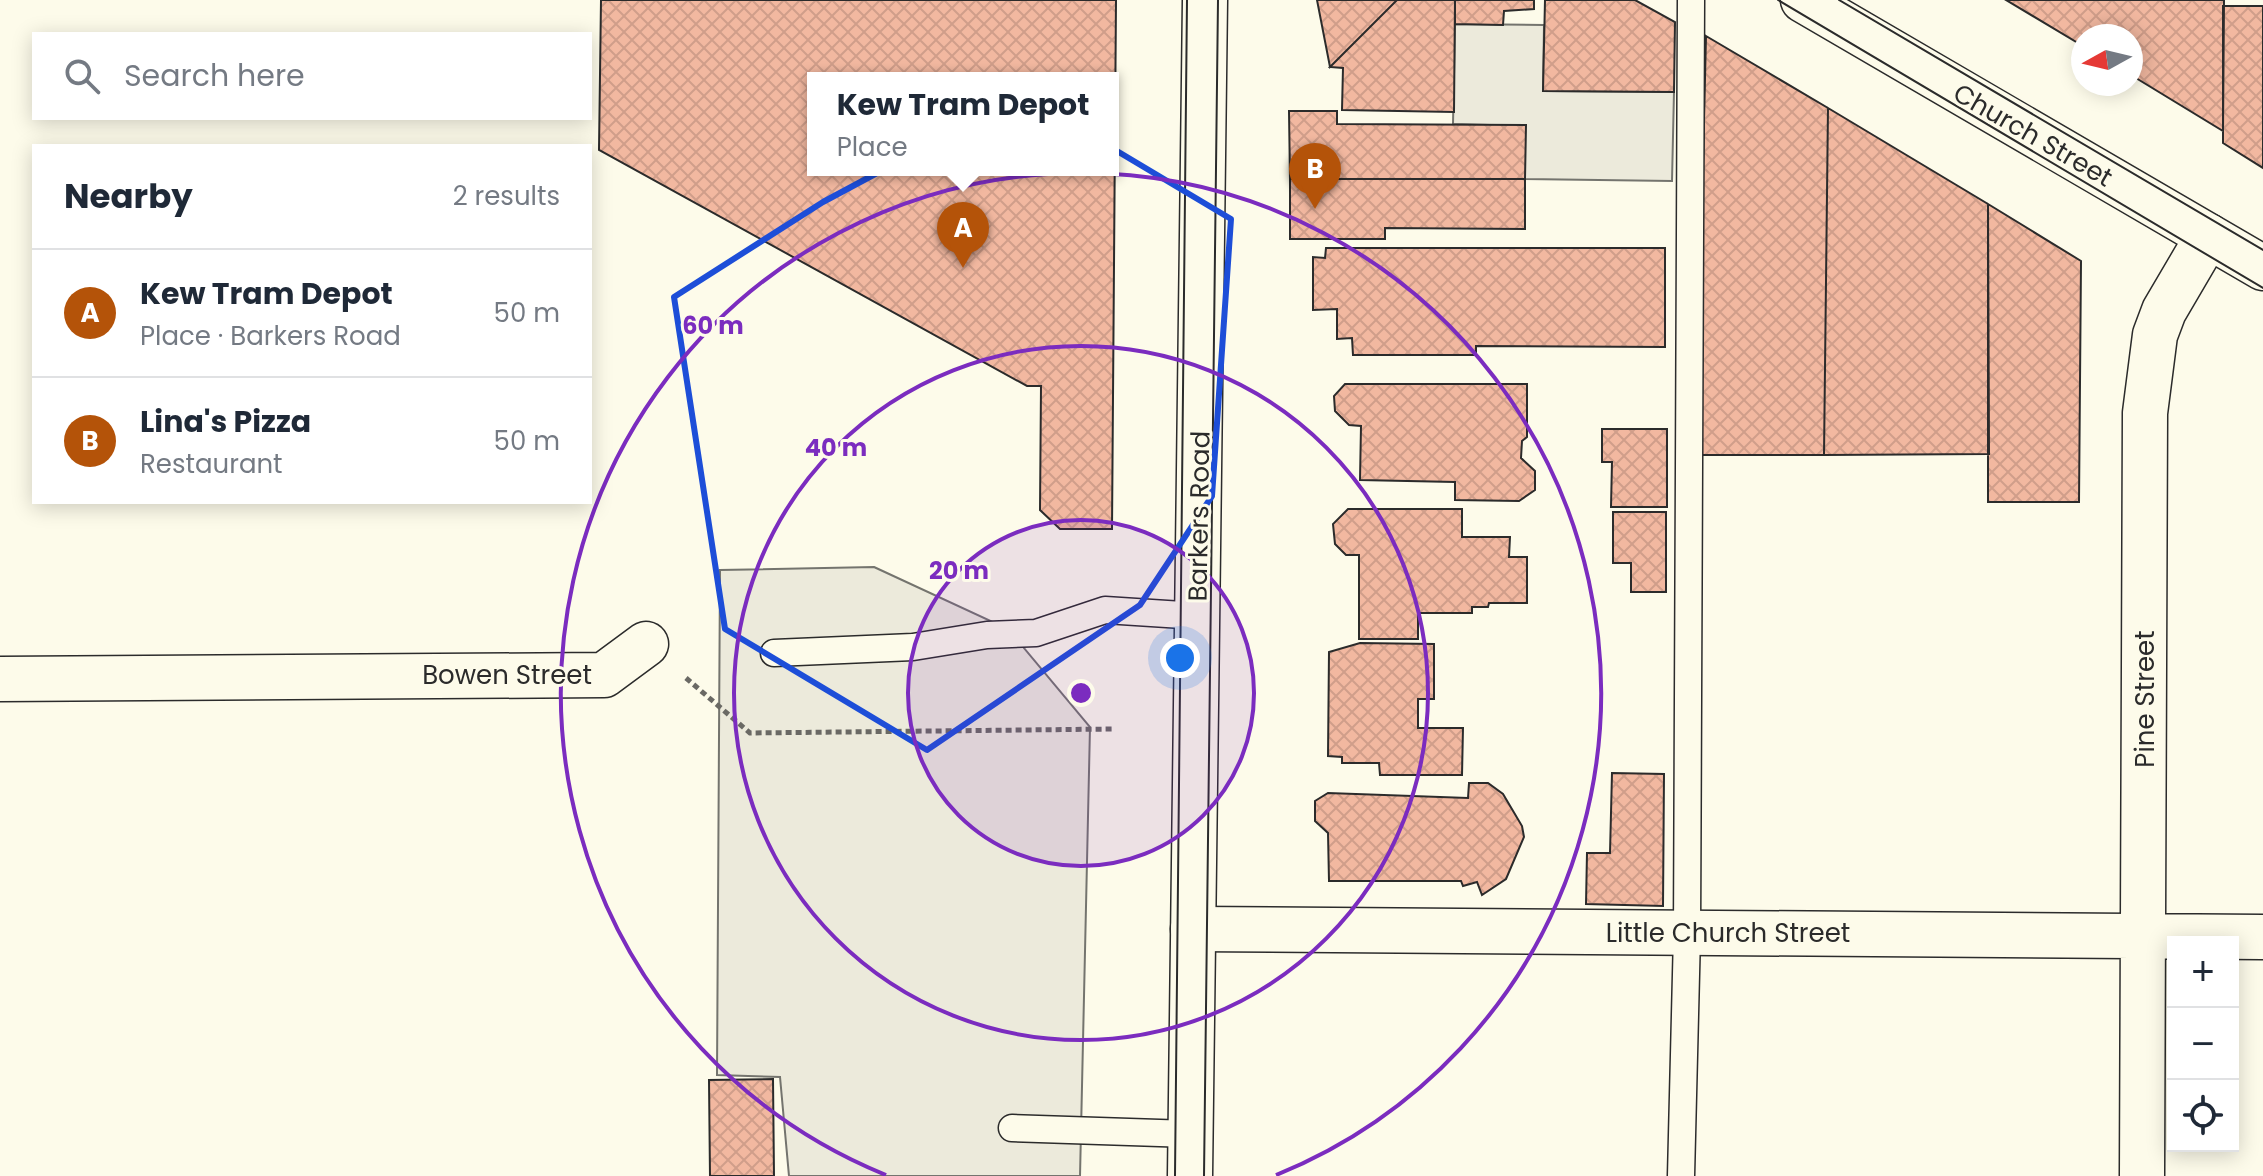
<!DOCTYPE html>
<html lang="en">
<head>
<meta charset="utf-8">
<style>
	body { margin:0; font-family:Poppins,sans-serif; background:#f6f6f7; color:#1f2937 }
	.controls { position:absolute; right:24px; bottom:24px; display:grid; overflow:hidden; border-radius:0px; box-shadow:0 4px 20px #0003 }
	.controls button { width:72px; height:72px; display:grid; place-items:center; padding:0; border:0; border-bottom:2px solid #e0e1e3; background:#fff; color:#1f2937; font:40px sans-serif }
	.compass { position:absolute; left:2071px; top:24px; width:72px; height:72px; border-radius:50%; background:#fff; box-shadow:0 4px 20px #0003; rotate:262deg }
	.you { position:absolute; left:1180px; top:658px; width:28px; height:28px; margin:-20px; border:6px solid #fff; border-radius:50%; background:#1a73e8; box-shadow:0 0 0 12px #1a73e833 }
	.badge { display:grid; place-items:center; width:52px; height:52px; border-radius:50%; background:#b45309; color:#fff; font-size:26px; font-weight:700 }
	.pin { position:absolute; translate:-50% -66px; filter:drop-shadow(0 2px 4px #0008) }
	.pin::after { content:''; position:absolute; top:42px; width:28px; height:24px; background:inherit; clip-path:polygon(0 0,100% 0,50% 100%) }
	.popup { position:absolute; left:807px; top:72px; width:312px; height:104px; box-sizing:border-box; display:grid; place-content:center; border-radius:0px; background:#fff; filter:drop-shadow(0 2px 6px #0005); font-size:26px; white-space:nowrap; color:#747a83 }
	.popup b { font-size:30px; color:#1f2937 }
	.popup::after { content:''; position:absolute; left:50%; top:100%; margin-left:-16px; border:16px solid transparent; border-top-color:#fff }
	.list { margin:0; padding:0; list-style:none }
	h2 { display:flex; justify-content:space-between; align-items:center; height:104px; margin:0; padding:0 32px; font-size:34px }
	h2 small { font-size:26px; font-weight:400; color:#747a83 }
	.list li { display:grid; grid-template-columns:52px 1fr auto; gap:24px; align-items:center; box-sizing:border-box; height:128px; padding:0 32px; border-top:2px solid #e0e1e3 }
	.list b { display:block; font-size:30px; white-space:nowrap }
	.list p { margin:0; font-size:26px; white-space:nowrap; color:#747a83 }
	.list em { font-size:26px; font-style:normal; color:#747a83 }
	.icon { flex:none; width:44px; height:44px; fill:none; stroke:currentColor; stroke-width:2; stroke-linecap:round; stroke-linejoin:round }
	.map { position:relative; flex:none; width:2263px; height:1176px; overflow:hidden }
	.search { position:absolute; background:#fff; box-shadow:0 4px 20px #0003; left:32px; top:32px; width:560px; height:88px; display:flex; align-items:center; gap:20px; box-sizing:border-box; padding:0 28px; border-radius:0px; color:#747a83; font-size:30px }
	.panel { position:absolute; background:#fff; box-shadow:0 4px 20px #0003; left:32px; top:144px; width:560px; height:360px; border-radius:0px }
	.map>svg:first-child { display:block }
	.parking { fill:#eceadb; stroke:#74746e; stroke-width:2 }
	.building { fill:url(#building-cross-hatch); stroke:#2b2b2b; stroke-width:2; fill-rule:evenodd }
	.lines { fill:none; stroke-linecap:round; stroke-linejoin:round }
	.service-casing { stroke:#2b2b2b; stroke-width:29 }
	.minor-casing { stroke:#2b2b2b; stroke-width:47 }
	.primary-casing { stroke:#2b2b2b; stroke-width:47 }
	.path { stroke:#6a6964; stroke-width:5; stroke-dasharray:6 4; stroke-linecap:butt }
	.service { stroke:#fdfbea; stroke-width:26 }
	.minor { stroke:#fdfbea; stroke-width:44 }
	.primary { stroke:#fdfbea; stroke-width:44 }
	.tram { stroke:#2b2b2b; stroke-width:2 }
	.marked { fill:none; stroke:#1d4ed8; stroke-width:6; stroke-linejoin:round }
	.ring { fill:none; stroke:#7b2cbf; stroke-width:4 }
	.labels { text-anchor:middle; dominant-baseline:central; stroke-width:6; stroke-linejoin:round; paint-order:stroke }
	.street-label { font-size:26px; fill:#2b2b2b; stroke:#fdfbea }
	.centre { fill:#7b2cbf; stroke:#fdfbea; stroke-width:4 }
	.ring-label { font-size:24px; text-anchor:middle; font-weight:bold; fill:#7b2cbf; stroke:#fdfbea; stroke-width:6; stroke-linejoin:round; paint-order:stroke }
</style>
</head>
<body>
<div class="map">
<svg width="2263" height="1176" viewBox="0 0 2263 1176">
	<defs>
		<pattern id="building-cross-hatch" width="8" height="8" patternUnits="userSpaceOnUse" patternTransform="scale(2)"><rect width="8" height="8" fill="#f2b8a0"/><path d="M0 0l8 8M0 8l8-8" fill="none" stroke="#d09e8a"/></pattern>
	</defs>
	<rect width="100%" height="100%" fill="#fdfbea"/>
	<path class="parking" d="M1455,24L1544,25L1543,91L1674,92L1672,181L1525,179V126L1453,124Z
		M874,567L1008,629L1090,727L1080,1176H789L780,1077L717,1075L720,570Z"/>
	<path class="building" d="M601,0H1116L1112,529H1060L1040,510L1041,386H1027L599,150ZM813,78H1113V170H813Z
		M1317,0H1397L1330,67Z
		M1397,0H1455L1454,112L1342,110L1343,68L1330,67Z
		M1455,0H1534V9L1504,11L1503,25L1455,24Z
		M1545,0H1635L1675,22L1674,92L1543,91Z
		M2006,0H2224L2223,131L2131,75V36H2083V46Z
		M2223,6H2263V168L2223,143Z
		M1706,36L1828,108L1824,455H1696Z
		M1828,108L1988,204L1989,454L1824,455Z
		M1289,111H1337V124L1526,125L1525,179H1290Z
		M1290,179H1525V229L1385,228V239H1290Z
		M1988,204L2081,261L2079,502H1988Z
		M1326,248H1665V347L1476,346V355H1353L1352,338L1337,339V309L1313,310V257L1325,258Z
		M1345,384H1527V437L1522,441L1521,458L1535,471V490L1519,501L1455,500V482L1360,480L1361,426L1349,425L1335,411L1334,396Z
		M1602,429H1667V507H1611L1612,462H1602Z
		M1348,509H1462V537H1510L1509,557H1527V603H1489L1488,607H1472V613H1418V639H1359V555H1346L1335,544L1333,524Z
		M1613,512H1666V592H1631V563H1613Z
		M1360,643L1434,644V699H1418V728H1463L1462,775H1380L1379,763H1342V757L1328,756L1329,652Z
		M1612,773L1664,774L1663,906L1586,904L1587,853H1610Z
		M1469,783H1488L1503,794L1522,826L1524,837L1506,879L1482,895L1477,882L1463,886L1461,881H1329L1328,833L1315,821V801L1328,793L1468,798Z
		M773,1079L774,1176H710L709,1080Z"/>
	<g class="lines">
		<g class="service-casing">
			<path id="service" d="M774,653L913,647L987,635L1036,633L1105,610L1198,616
				M1012,1128L1190,1134
				M1681,1176L1687,934L1691,0"/>
		</g>
		<g class="minor-casing">
			<path id="minor" d="M0,679L604,675L646,644
				M1193,929L2263,937
				M2142,1176L2145,413L2155,335L2164,311L2208,236"/>
		</g>
		<g class="primary-casing">
			<path id="primary" d="M1803,0L2263,268
				M1190,1176L1205,0"/>
		</g>
		<path class="path" d="M686,678L750,733L1115,729"/>
		<use href="#service" class="service"/>
		<use href="#minor" class="minor"/>
		<use href="#primary" class="primary"/>
		<path class="tram" d="M1778,0L2263,288
			M1839,0L2263,250
			M1175,1176L1187,0
			M1204,1176L1218,0"/>
	</g>
	<path class="marked" d="M1023,95L1231,219L1212,496L1140,605L927,750L725,629L674,297L823,202Z"/>
	<circle cx="1081" cy="693" r="173" fill="#7b2cbf" fill-opacity=".12"/>
	<g class="ring">
		<circle cx="1081" cy="693" r="173"/>
		<circle cx="1081" cy="693" r="347"/>
		<path d="M886 1175A520 520 0 1 1 1276 1175"/>
	</g>
	<g class="labels">
		<g class="street-label">
			<text transform="translate(2033 135) rotate(30)">Church Street</text>
			<text transform="translate(1199 516) rotate(-89)">Barkers Road</text>
			<text x="507" y="675">Bowen Street</text>
			<text transform="translate(2145 699) rotate(-90)">Pine Street</text>
			<text x="1728" y="933">Little Church Street</text>
		</g>
	</g>
	<circle cx="1081" cy="693" r="12" class="centre"/>
	<g class="ring-label">
		<text x="713" y="334">60 m</text>
		<text x="836" y="456">40 m</text>
		<text x="959" y="579">20 m</text>
	</g>
</svg>
<div class="controls">
<button>+</button>
<button>−</button>
<button><svg class="icon" aria-label="locate" viewBox="0 0 24 24"><circle cx="12" cy="12" r="6"/><path d="M12 2v4M12 18v4M2 12h4M18 12h4"/></svg></button>
</div>
<svg class="compass" viewBox="-18 -18 36 36"><path d="M0-13l5 13h-10z" fill="#e53935"/><path d="M0 13l5-13h-10z" fill="#747a83"/></svg>
<div class="you"></div>
<div class="pin badge" style="left:963px;top:268px">A</div>
<div class="popup"><b>Kew Tram Depot</b>Place</div>
<div class="pin badge" style="left:1315px;top:209px">B</div>
<div class="search"><svg class="icon" aria-label="search" viewBox="0 0 24 24"><circle cx="10" cy="10" r="6"/><path d="M15 15l6 6"/></svg>Search here</div>
<section class="panel">
<h2>Nearby<small>2 results</small></h2>
<ul class="list">
<li><span class="badge">A</span><div><b>Kew Tram Depot</b><p>Place · Barkers Road</p></div><em>50 m</em></li>
<li><span class="badge">B</span><div><b>Lina's Pizza</b><p>Restaurant</p></div><em>50 m</em></li>
</ul>
</section>
</div>
</body>
</html>
